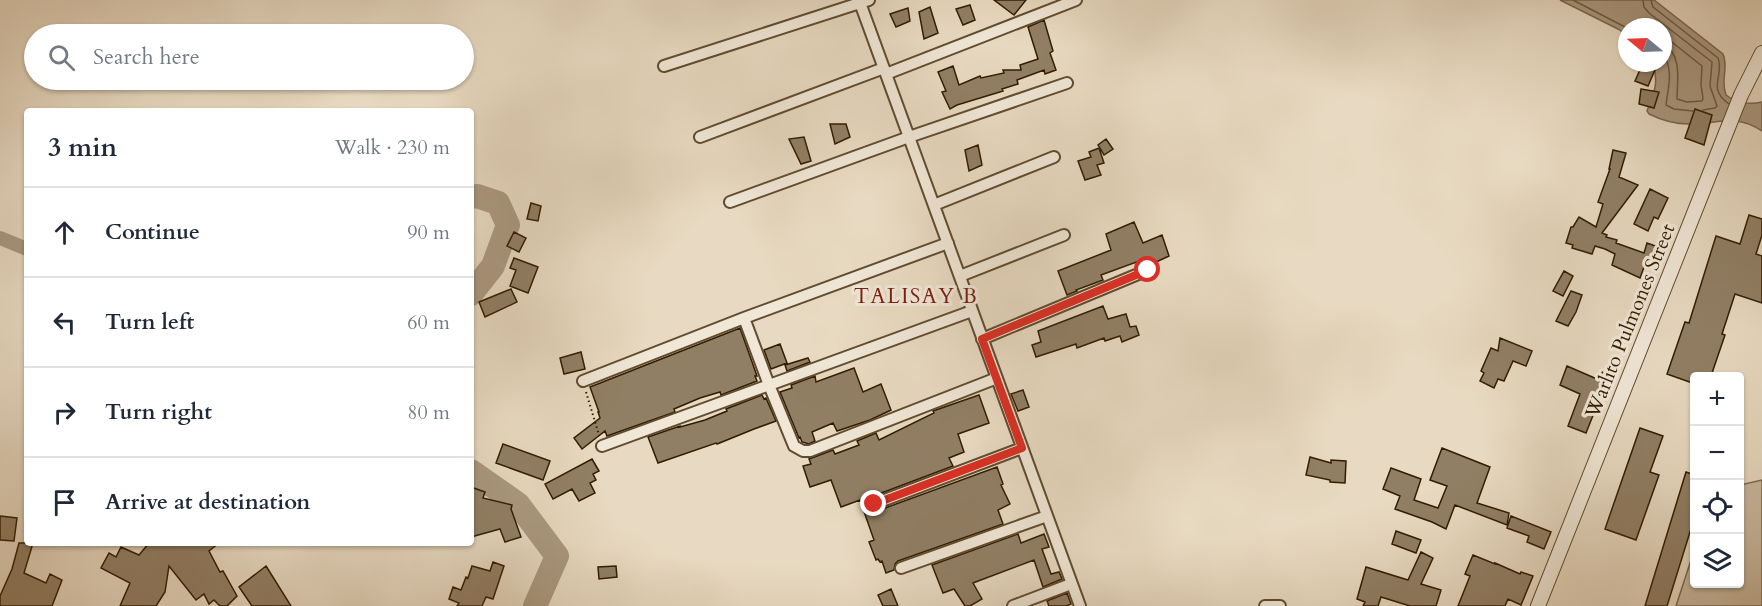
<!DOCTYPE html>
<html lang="en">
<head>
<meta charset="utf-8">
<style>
	body { margin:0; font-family:Cardo,serif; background:#f2f2f3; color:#1f2937 }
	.controls { position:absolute; right:18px; bottom:18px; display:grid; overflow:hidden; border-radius:6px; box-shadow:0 2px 4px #0004 }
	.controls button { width:54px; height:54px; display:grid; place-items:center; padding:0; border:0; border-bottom:2px solid #e0e1e3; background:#fff; color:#1f2937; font:30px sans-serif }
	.compass { position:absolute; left:1618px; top:18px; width:54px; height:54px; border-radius:50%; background:#fff; box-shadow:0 2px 4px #0004; rotate:289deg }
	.stop { position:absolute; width:18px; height:18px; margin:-14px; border:4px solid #d93025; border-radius:50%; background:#fff }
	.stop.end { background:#d93025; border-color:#fff; box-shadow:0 2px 6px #0008 }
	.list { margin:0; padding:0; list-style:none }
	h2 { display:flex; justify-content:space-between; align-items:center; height:78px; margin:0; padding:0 24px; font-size:26px }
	h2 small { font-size:20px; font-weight:400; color:#747a83 }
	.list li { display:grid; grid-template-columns:39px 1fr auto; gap:18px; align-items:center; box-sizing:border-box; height:90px; padding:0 24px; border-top:2px solid #e0e1e3 }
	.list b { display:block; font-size:22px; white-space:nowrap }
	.list em { font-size:20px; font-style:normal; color:#747a83 }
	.icon { flex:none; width:33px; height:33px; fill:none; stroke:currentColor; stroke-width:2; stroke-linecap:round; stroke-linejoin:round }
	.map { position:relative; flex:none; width:1762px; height:606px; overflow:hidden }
	.search { position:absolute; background:#fff; box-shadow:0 2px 4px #0004; left:24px; top:24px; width:450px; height:66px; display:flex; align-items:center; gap:15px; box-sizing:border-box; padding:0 21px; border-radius:33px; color:#747a83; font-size:22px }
	.panel { position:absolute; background:#fff; box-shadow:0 2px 4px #0004; left:24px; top:108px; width:450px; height:438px; border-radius:6px }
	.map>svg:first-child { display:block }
	.green { fill:#c9baa1; stroke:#7e6b50; stroke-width:1.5 }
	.water { fill:#aa9980; stroke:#7a674d; stroke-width:1.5 }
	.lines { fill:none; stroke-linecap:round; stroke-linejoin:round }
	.shore { stroke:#6e5a40; stroke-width:1.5 }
	.canal { stroke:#aa9980; stroke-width:14 }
	.river { stroke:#aa9980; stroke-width:24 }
	.building { fill:#917f65; stroke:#321c00; stroke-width:1.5 }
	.minor-casing { stroke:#604c30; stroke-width:14 }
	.tertiary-casing { stroke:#604c30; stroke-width:16 }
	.path { stroke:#321c00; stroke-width:2; stroke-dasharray:1.5 3; stroke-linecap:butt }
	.minor { stroke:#f0e7d7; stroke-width:10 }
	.tertiary { stroke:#f0e7d7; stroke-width:14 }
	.route { stroke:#d93025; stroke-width:8 }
	.labels { text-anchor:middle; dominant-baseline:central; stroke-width:6; stroke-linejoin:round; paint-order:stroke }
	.street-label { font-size:20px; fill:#321c00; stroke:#f0e7d7 }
	.neighbourhood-label { font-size:21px; letter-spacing:1.5px; fill:#7a1f14; stroke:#f0e7d7 }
</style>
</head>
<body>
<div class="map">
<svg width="1762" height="606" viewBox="0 0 1762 606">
	<rect width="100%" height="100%" fill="#e8dac2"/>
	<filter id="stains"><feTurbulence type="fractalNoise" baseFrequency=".00333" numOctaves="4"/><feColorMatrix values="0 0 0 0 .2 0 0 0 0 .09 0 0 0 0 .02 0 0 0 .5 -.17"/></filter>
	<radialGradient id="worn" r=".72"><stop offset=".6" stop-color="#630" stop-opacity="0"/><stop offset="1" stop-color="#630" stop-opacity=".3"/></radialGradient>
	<path class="green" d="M1762,480V606H1676L1694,551V584H1740V485Z"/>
	<path class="water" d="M1560,0H1654L1723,54C1729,68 1720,80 1726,95C1736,103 1750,105 1762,102V131C1735,113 1719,124 1689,124C1676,124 1661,120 1649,114L1647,111C1654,92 1659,84 1653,63H1663V27H1627V35L1618,29Z"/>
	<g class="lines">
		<path class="shore" d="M1573,0L1627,28
			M1643,0L1644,7L1649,13L1712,62L1710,86L1717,106L1715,108L1703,110
			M1651,0L1653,7L1718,58C1725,75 1706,88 1729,104
			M1663,35L1702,66L1701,85L1703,98L1702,101L1687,102L1677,99C1677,80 1683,56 1663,43
			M1663,54C1674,70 1668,88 1666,105L1674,109L1693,111"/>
		<path class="canal" d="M0,238L27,249"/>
		<path class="river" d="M471,197L477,196L498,203L508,225L493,266L471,294
			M471,471L518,504L557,556L535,606"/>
	</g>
	<path class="building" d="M994,0H1026L1014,15Z
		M970,5L975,20L963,25L956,9Z
		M930,7L938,33L924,39L919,12Z
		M908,8L910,21L896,27L890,14Z
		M1044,20L1053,51L1050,53L1056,70L1045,74L1044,70L1017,80L1018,84L1002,89L1003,91L957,105L950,109L942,92L946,91L938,72L953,66L959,85L980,76L981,78L1004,73L1003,70H1021L1020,65L1038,59L1028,27Z
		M1643,63H1658L1648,86L1635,81Z
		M1641,89L1659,92L1654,108L1639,104Z
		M1695,109L1712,115L1704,145L1685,138Z
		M830,124H846L850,137L835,144Z
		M804,137L811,161L801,164L789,139Z
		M1106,139L1113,149L1104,155L1098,145Z
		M978,145L982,165L969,171L965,150Z
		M1099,148L1104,163L1097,165L1101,175L1085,180L1078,161L1091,157L1089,152Z
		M1613,150L1626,153L1619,177L1638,185L1602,233L1607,235L1606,237L1617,240L1616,243L1644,253L1647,243L1658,247L1654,261L1647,259L1640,278L1612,265L1615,254L1605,249L1595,246L1592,254L1572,248L1573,245L1566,243L1571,227H1573L1579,217L1596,227L1603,204L1598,202L1610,169H1609Z
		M1650,189L1668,198L1658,219L1654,217L1648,231L1634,224Z
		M531,203L541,206L538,221L527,219Z
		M1749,215L1762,219V235L1756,254L1762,256V303L1735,294L1722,334L1725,335L1711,376H1695V384L1667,374L1685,322L1689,323L1716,236L1740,244Z
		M1134,222L1143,243L1162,235L1169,256L1152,264L1148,263L1142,264L1139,261L1101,275L1103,280L1076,290L1077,291L1067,295L1058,271L1111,250L1106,234Z
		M514,232L526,238L519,252L507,246Z
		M514,258L538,267L528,293L510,286L516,270L510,268Z
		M1564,271L1573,276L1563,296L1553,291Z
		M511,289L517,302L485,317L479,302Z
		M1571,291L1582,295L1576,312L1568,326L1556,321Z
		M1103,306L1108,319L1126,314L1130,327L1136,326L1139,335L1122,342L1120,336L1105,341L1104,338L1077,348L1076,344L1036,357L1032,345L1041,342L1038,331Z
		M740,328L757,376H755L757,381L721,395L720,392L700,398L674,409L675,412L607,436L605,431L582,449L574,438L600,418L598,412H599L590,387Z
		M1500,338L1532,351L1526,366L1513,361L1504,381L1498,379L1494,388L1480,381L1484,373L1481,371L1491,348L1498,351Z
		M780,344L787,363L771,369L764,350Z
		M581,352L585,369L564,374L560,358Z
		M808,358L810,362L787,371L785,365Z
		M1567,366L1606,383L1593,412L1594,413L1586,433L1568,426L1580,394L1560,385Z
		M854,368L863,392L881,384L891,410L870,420L837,431L833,423L812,432L815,441L809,444L802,442L800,437L799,438L780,392L792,388L791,385L815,376L816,382Z
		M1023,390L1029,407L1018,411L1011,394Z
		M762,395L764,399L766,398L776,421L754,429L717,444L716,443L658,463L648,437L680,426V427L705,420L727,411L726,409Z
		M979,395L989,423L958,434L964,452L949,458L953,466L871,497L868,500L867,506L870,510L877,511L997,467L1003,484L1001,485L1010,504L998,510L1003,524L898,561L895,564L894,570L886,573L882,561L880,562L878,559L876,560L869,542L874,540L860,500L841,507L831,480L810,487L803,466L811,464L809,459L833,450L835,454L859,445L857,441L876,433L879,440L934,413L933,411Z
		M1640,428L1663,436L1650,472L1659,475L1636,540L1605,529Z
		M503,444L550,461L543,480L496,463Z
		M1442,448L1490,467L1477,503L1509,513L1507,525L1455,505L1446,529L1432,522L1395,509L1400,496L1383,489L1391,468L1421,479L1414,500L1438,508L1447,486L1430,480Z
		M1310,457L1331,463V460L1346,461L1345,483L1330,482V480L1306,475Z
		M592,459L599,471L593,474L596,480L590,483L595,493L579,501L572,489L553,499L545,484Z
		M1686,472L1695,475V516L1667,606H1645Z
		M471,487L485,492L483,498L512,505L511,509L521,537L505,542L500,529L471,537Z
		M0,516L17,518L14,541L0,540Z
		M1511,516L1551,532L1544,549L1527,542L1529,536L1507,528Z
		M1396,531L1421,540L1416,553L1392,544Z
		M1018,534L1021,543L1044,534L1049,547L1042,549L1051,574L1059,572L1062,579L1043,587L1034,560L973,583L982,599L970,606H965L954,589L943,593L932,565Z
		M19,543H33L24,573L46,583L50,574L62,580L52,606H0V596L12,569Z
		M149,543H219L209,551L220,572L223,571L237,596L227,606H220L214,600L209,604L204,594L196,600L169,566L165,592L156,606H120L130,583L101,568L109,553L116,557L121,547L139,555Z
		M1421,552L1433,558L1421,584L1441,590L1436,606H1410L1381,597L1378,606H1363L1365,602L1357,599L1366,567L1408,580Z
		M1473,555L1495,564V563L1520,574L1521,572L1533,576L1521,605L1508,599L1505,606H1458L1470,576L1465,574Z
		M493,562L504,566L493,599L486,597L482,606H457L459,603L449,599L453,587L461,590L466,577L468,578L472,566L490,571Z
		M266,566L291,606H252L239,587Z
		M616,566L617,577L599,579L598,567Z
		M891,589L898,606H883L878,595Z
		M1067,593L1071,604L1066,606H1049L1047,601Z"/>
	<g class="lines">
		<g class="minor-casing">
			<path id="minor" d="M859,0L1080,606
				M664,66L869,0
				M886,74L1076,0
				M700,137L884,68
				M730,202L909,137L1067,83
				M934,205L1054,157
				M960,276L1064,235
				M744,318L769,385L794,446L803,451H810L997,378
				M982,339L1148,270
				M583,381L744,318L948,243
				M602,446L972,311
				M874,504L1022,448
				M901,568L1047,516
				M1013,606L1071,584
				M1265,606H1280"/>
		</g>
		<g class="tertiary-casing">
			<path id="tertiary" d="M1538,606L1741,95L1762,53"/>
		</g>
		<path class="path" d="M586,392L599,435"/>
		<use href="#minor" class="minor"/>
		<use href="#tertiary" class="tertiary"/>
	</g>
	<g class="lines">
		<path class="route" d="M874,504L1022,448L982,339L1148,270"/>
	</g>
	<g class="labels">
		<g class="street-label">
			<text transform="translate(1630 321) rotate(-68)">Warlito Pulmones Street</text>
		</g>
		<g class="neighbourhood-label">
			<text x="916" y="296">TALISAY B</text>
		</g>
	</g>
	<rect width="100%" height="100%" filter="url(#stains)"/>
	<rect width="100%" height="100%" fill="url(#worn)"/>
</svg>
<div class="controls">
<button>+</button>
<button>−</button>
<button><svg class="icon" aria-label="locate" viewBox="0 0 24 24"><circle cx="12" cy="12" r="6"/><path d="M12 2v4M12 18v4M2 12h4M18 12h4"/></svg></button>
<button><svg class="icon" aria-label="layers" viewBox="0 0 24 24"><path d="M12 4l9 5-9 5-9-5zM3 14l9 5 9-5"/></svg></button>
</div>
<svg class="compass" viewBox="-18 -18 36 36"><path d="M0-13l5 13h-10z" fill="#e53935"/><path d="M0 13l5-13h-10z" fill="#747a83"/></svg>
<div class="stop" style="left:1148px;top:270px"></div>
<div class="stop end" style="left:874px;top:504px"></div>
<div class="search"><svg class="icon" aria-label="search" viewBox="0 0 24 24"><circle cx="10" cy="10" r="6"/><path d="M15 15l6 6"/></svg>Search here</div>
<section class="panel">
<h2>3 min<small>Walk · 230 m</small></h2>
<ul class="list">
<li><svg class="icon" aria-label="ahead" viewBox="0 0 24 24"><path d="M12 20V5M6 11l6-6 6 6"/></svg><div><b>Continue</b></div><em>90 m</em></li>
<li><svg class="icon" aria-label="left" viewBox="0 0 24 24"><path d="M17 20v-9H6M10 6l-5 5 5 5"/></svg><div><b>Turn left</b></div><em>60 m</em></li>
<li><svg class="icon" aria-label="right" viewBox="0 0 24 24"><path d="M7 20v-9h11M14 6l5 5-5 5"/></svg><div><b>Turn right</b></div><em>80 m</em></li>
<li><svg class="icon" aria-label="arrive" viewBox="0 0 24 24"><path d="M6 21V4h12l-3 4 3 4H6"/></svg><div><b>Arrive at destination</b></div></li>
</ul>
</section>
</div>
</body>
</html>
